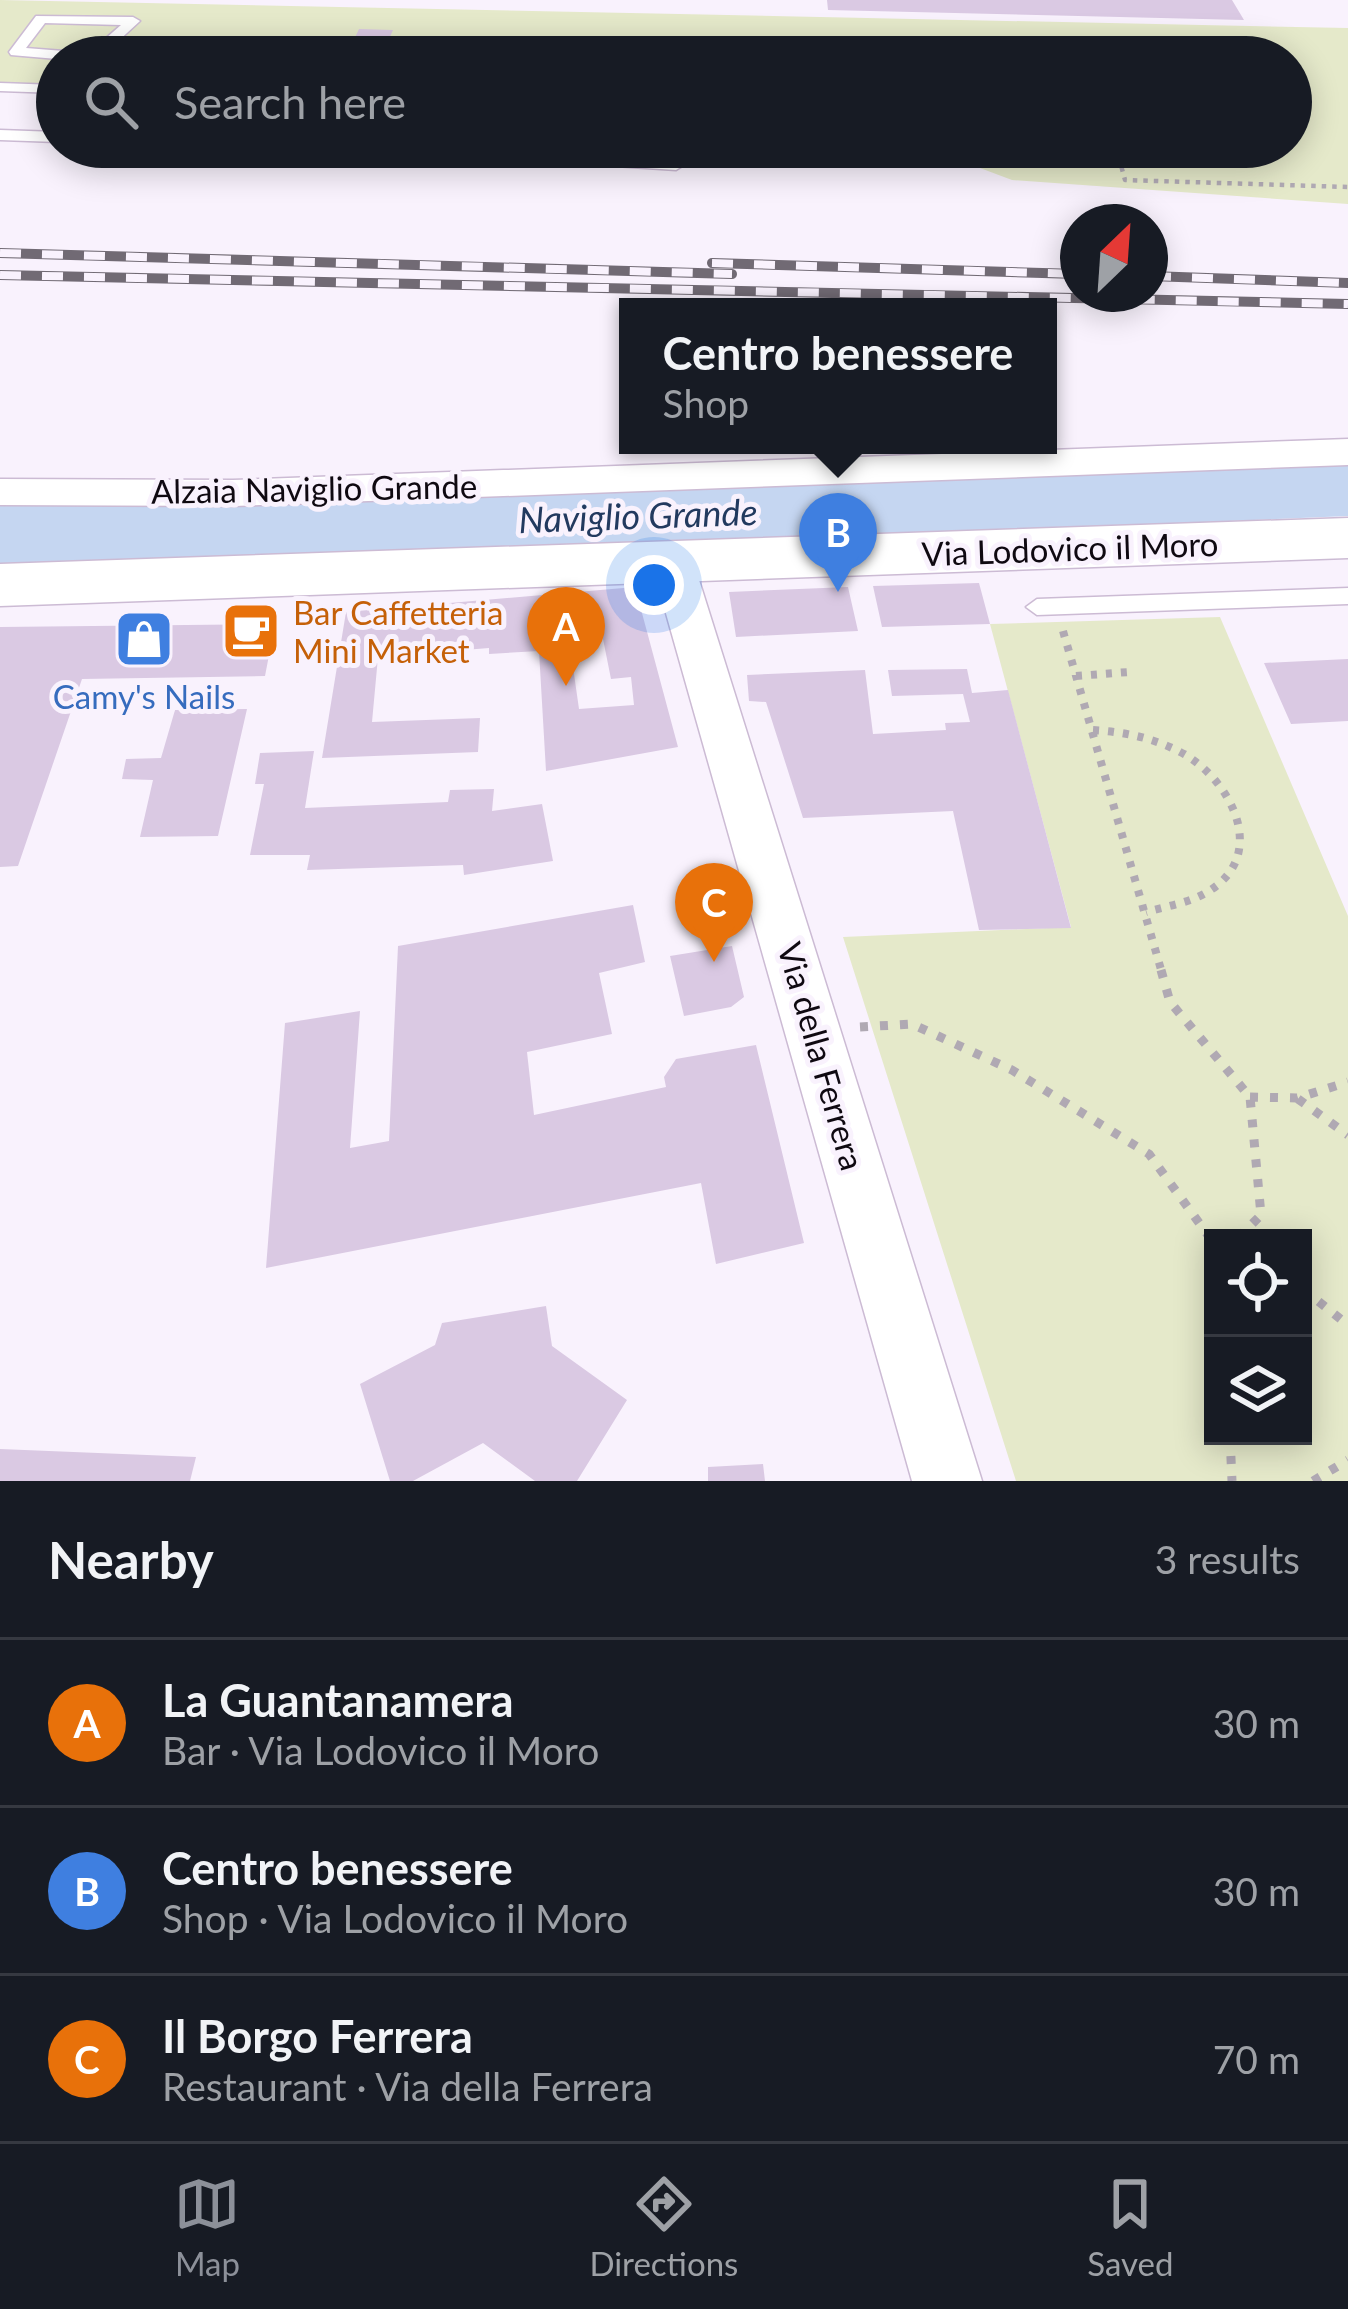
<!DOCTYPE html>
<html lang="en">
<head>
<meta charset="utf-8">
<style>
	body { margin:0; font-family:Lato,sans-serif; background:#242831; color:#f1f3f6 }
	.controls { position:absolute; right:36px; bottom:36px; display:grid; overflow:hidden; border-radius:0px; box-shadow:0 6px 30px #0003 }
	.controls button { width:108px; height:108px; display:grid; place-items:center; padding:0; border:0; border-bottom:3px solid #363941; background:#171b24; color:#f1f3f6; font:60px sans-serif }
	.compass { position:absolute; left:1060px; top:204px; width:108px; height:108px; border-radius:50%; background:#171b24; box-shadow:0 6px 30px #0003; rotate:25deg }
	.you { position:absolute; left:654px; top:585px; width:42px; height:42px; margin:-30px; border:9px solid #fff; border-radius:50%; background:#1a73e8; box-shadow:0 0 0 18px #1a73e833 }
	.badge { display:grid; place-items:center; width:78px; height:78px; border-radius:50%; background:#8c9099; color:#fff; font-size:39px; font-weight:700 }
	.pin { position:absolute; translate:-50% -99px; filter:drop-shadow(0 3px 6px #0008) }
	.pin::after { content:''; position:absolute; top:63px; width:42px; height:36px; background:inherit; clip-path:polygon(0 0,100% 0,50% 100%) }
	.popup { position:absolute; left:619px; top:298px; width:438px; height:156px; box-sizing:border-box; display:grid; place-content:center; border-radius:0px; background:#171b24; filter:drop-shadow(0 3px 9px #0005); font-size:39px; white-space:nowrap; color:#9ea1a6 }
	.popup b { font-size:45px; color:#f1f3f6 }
	.popup::after { content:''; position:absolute; left:50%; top:100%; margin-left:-24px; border:24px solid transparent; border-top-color:#171b24 }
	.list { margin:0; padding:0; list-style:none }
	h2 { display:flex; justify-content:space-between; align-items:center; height:156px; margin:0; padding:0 48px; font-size:51px }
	h2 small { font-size:39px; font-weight:400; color:#9ea1a6 }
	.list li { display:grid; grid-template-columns:78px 1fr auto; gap:36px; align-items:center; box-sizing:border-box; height:168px; padding:0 48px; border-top:3px solid #363941 }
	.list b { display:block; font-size:45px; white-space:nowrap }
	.list p { margin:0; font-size:39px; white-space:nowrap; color:#9ea1a6 }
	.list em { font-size:39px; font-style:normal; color:#9ea1a6 }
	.icon { flex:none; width:66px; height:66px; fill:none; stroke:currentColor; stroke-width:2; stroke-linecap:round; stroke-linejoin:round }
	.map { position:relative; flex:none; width:1348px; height:1481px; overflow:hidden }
	.search { position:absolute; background:#171b24; box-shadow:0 6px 30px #0003; left:36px; right:36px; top:36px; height:132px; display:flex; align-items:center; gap:30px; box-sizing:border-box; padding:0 42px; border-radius:66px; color:#9ea1a6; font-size:45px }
	.sheet { height:660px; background:#171b24 }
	nav { display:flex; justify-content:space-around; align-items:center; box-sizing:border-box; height:168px; border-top:3px solid #363941; background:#171b24; font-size:33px; color:#9ea1a6 }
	nav a { display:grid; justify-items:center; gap:6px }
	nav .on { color:#8c9099 }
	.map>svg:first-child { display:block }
	.green { fill:#e5e9ca; fill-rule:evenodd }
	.water { fill:#c5d6f1 }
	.building { fill:#dac9e3; fill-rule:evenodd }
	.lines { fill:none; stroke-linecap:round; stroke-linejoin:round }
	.lane-casing { stroke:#ccbbd4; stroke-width:3 }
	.street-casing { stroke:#ccbbd4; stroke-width:3 }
	.secondary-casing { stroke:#ccbbd4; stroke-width:3 }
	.path-far2 { stroke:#b0a9b3; stroke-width:4.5; stroke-dasharray:4.5 6; stroke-linecap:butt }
	.path-far1 { stroke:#b0a9b3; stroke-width:8; stroke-dasharray:6 9; stroke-linecap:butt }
	.path { stroke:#b0a9b3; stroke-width:9; stroke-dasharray:8 12; stroke-linecap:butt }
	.lane { fill:#fff; fill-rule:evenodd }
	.street { fill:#fff; fill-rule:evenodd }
	.secondary { fill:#fff; fill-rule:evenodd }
	.rail-casing { stroke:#716a74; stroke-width:10 }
	.rail { stroke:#f9f2fd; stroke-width:8; stroke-dasharray:21; stroke-linecap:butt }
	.labels { text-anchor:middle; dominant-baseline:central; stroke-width:10; stroke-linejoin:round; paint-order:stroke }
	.street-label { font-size:33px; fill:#0f0911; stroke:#f9f2fd }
	.food-label { font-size:33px; fill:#c56008; stroke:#f9f2fd; text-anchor:start }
	.shop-label { font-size:33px; fill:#366cbe; stroke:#f9f2fd }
	.water-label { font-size:36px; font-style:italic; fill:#223a5f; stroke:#f9f2fd }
</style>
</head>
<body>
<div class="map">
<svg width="1348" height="1481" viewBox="0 0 1348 1481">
	<rect width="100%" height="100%" fill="#f9f2fd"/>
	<path class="green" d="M0,0L1348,28V204L1012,180L924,147H1291V57H57V91L0,90Z
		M1220,617L1348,916V1481H1016L843,937L1071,927L990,624ZM1213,1238H1303V1436H1213Z"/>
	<path class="water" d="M1348,461V516L281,560L0,563V504Z"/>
	<path class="building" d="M827,0H1232L1244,20L828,10Z
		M359,29L393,30L381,57H346Z
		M837,46L873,47V57H836Z
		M979,583L990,624L882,627L873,586Z
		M635,587L678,747L546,771L539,651L489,654V648L378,657L372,722L480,718L478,752L322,758L346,612ZM601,629L611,679L631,677L634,705L579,709L568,632Z
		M848,587L858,631L736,637L729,592Z
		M275,624L265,676L82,679L18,866L0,867V627Z
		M1348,659V721L1291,724L1264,663Z
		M967,669L972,693L1008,690L1071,928L979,930L953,811L803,818L766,702L749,701L747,675L865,670L873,734L946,730L945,723L970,722L963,694L892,696L888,670Z
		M247,709L218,836L140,837L153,780L122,779L126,759L161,758L175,710Z
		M314,751L305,808L448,802L450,790L494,789L492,811L542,804L553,861L464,875L463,865L307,870L310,855H250L264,784H255L260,753Z
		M633,905L645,962L599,973L612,1034L527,1052L534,1115L666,1087L664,1077L676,1059L756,1045L804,1243L716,1264L701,1183L266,1268L285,1023L360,1011L350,1148L389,1141L398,946Z
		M732,946L744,997L731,1007L684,1016L670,956Z
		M546,1306L552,1346L627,1400L577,1481H535L483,1443L413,1481H390L360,1384L435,1345L442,1323Z
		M0,1449L196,1457L190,1481H0Z
		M763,1464L765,1481H708V1467Z"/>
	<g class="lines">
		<g class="lane-casing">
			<path id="lane" d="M36,16L133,17L140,21L101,57L57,59L11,55L9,52ZM45,23L121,25L89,53L26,48Z
				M0,83L57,85V93L0,91Z
				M0,130L57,132V142L0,140Z
				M394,147H473L673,160L683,154L680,147H696L700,155L676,170L402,152Z
				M1348,588V604L1037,615L1026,607L1037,599Z"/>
		</g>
		<g class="street-casing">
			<path id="street" d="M1348,439V465L233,506L0,505V479L233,480Z
				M673,549L688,554L694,564L982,1481H912L652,564L658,554Z"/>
		</g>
		<g class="secondary-casing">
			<path id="secondary" d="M1348,518V558L0,606V564Z"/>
		</g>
		<path class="path-far2" d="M1116,147L1125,180L1348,187"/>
		<path class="path-far1" d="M1063,631L1162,973
			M1076,676L1129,672
			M1093,730C1125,732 1155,738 1184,754C1231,781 1269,854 1209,891C1190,903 1167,906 1146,912"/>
		<path class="path" d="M1161,970L1170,1002L1250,1097L1261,1215L1238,1238
			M860,1027L912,1024L1012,1070L1149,1154L1213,1242
			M1250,1097L1297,1098L1348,1082
			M1298,1099L1348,1135
			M1303,1289L1348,1325
			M1230,1436L1232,1481
			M1313,1481L1348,1460"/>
		<use href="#lane" class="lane"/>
		<use href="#street" class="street"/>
		<use href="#secondary" class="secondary"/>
		<g class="rail-casing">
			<path id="rail" d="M0,253L732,274
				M712,263L1078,274
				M0,275L1348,304
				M1150,276L1348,283"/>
		</g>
		<use href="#rail" class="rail"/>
	</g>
	<defs>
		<g id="cafe-square" transform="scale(3)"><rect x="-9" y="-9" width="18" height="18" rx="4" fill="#e8710a" stroke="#f9f2fd"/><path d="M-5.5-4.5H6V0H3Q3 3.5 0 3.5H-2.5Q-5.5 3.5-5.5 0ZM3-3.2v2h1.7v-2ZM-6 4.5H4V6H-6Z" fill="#fff"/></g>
		<g id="shop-square" transform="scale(3)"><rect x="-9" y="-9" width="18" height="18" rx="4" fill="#3f7fe0" stroke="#f9f2fd"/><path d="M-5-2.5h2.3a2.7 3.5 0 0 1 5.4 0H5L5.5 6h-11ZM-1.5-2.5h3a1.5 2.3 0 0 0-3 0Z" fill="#fff"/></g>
	</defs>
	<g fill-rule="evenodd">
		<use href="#cafe-square" x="251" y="631"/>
		<use href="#shop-square" x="144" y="639"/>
	</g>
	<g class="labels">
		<g class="street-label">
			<text transform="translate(314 488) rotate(-1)">Alzaia Naviglio Grande</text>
			<text transform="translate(1070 548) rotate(-2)">Via Lodovico il Moro</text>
			<text transform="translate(822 1056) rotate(74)">Via della Ferrera</text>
		</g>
		<g class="food-label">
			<text x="293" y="612">Bar Caffetteria<tspan x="293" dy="38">Mini Market</tspan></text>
		</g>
		<g class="shop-label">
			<text x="144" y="696">Camy's Nails</text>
		</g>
		<g class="water-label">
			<text transform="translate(638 515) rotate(-2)">Naviglio Grande</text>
		</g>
	</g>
</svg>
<div class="controls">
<button><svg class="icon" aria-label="locate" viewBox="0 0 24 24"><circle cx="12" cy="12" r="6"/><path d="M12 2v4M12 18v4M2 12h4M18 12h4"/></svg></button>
<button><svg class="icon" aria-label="layers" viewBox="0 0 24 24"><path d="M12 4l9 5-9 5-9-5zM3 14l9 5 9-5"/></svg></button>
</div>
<svg class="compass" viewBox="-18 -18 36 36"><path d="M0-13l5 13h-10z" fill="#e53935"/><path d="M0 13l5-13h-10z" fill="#9ea1a6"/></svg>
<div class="you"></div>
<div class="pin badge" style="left:566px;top:686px;background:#e8710a">A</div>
<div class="pin badge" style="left:838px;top:592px;background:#3f7fe0">B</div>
<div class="popup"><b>Centro benessere</b>Shop</div>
<div class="pin badge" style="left:714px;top:962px;background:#e8710a">C</div>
<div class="search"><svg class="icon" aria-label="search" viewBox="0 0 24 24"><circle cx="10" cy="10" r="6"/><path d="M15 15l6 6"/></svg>Search here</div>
</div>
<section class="sheet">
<h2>Nearby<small>3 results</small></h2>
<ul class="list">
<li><span class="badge" style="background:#e8710a">A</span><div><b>La Guantanamera</b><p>Bar · Via Lodovico il Moro</p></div><em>30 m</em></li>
<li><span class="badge" style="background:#3f7fe0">B</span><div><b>Centro benessere</b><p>Shop · Via Lodovico il Moro</p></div><em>30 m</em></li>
<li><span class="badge" style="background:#e8710a">C</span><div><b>Il Borgo Ferrera</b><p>Restaurant · Via della Ferrera</p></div><em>70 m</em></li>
</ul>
</section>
<nav>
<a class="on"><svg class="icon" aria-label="map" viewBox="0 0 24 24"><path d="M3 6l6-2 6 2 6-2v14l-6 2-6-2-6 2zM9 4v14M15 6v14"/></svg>Map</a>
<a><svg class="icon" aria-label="directions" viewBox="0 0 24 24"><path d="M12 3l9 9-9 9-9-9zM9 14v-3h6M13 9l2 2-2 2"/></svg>Directions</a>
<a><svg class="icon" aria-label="saved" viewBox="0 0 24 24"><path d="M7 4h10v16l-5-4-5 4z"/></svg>Saved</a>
</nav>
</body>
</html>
